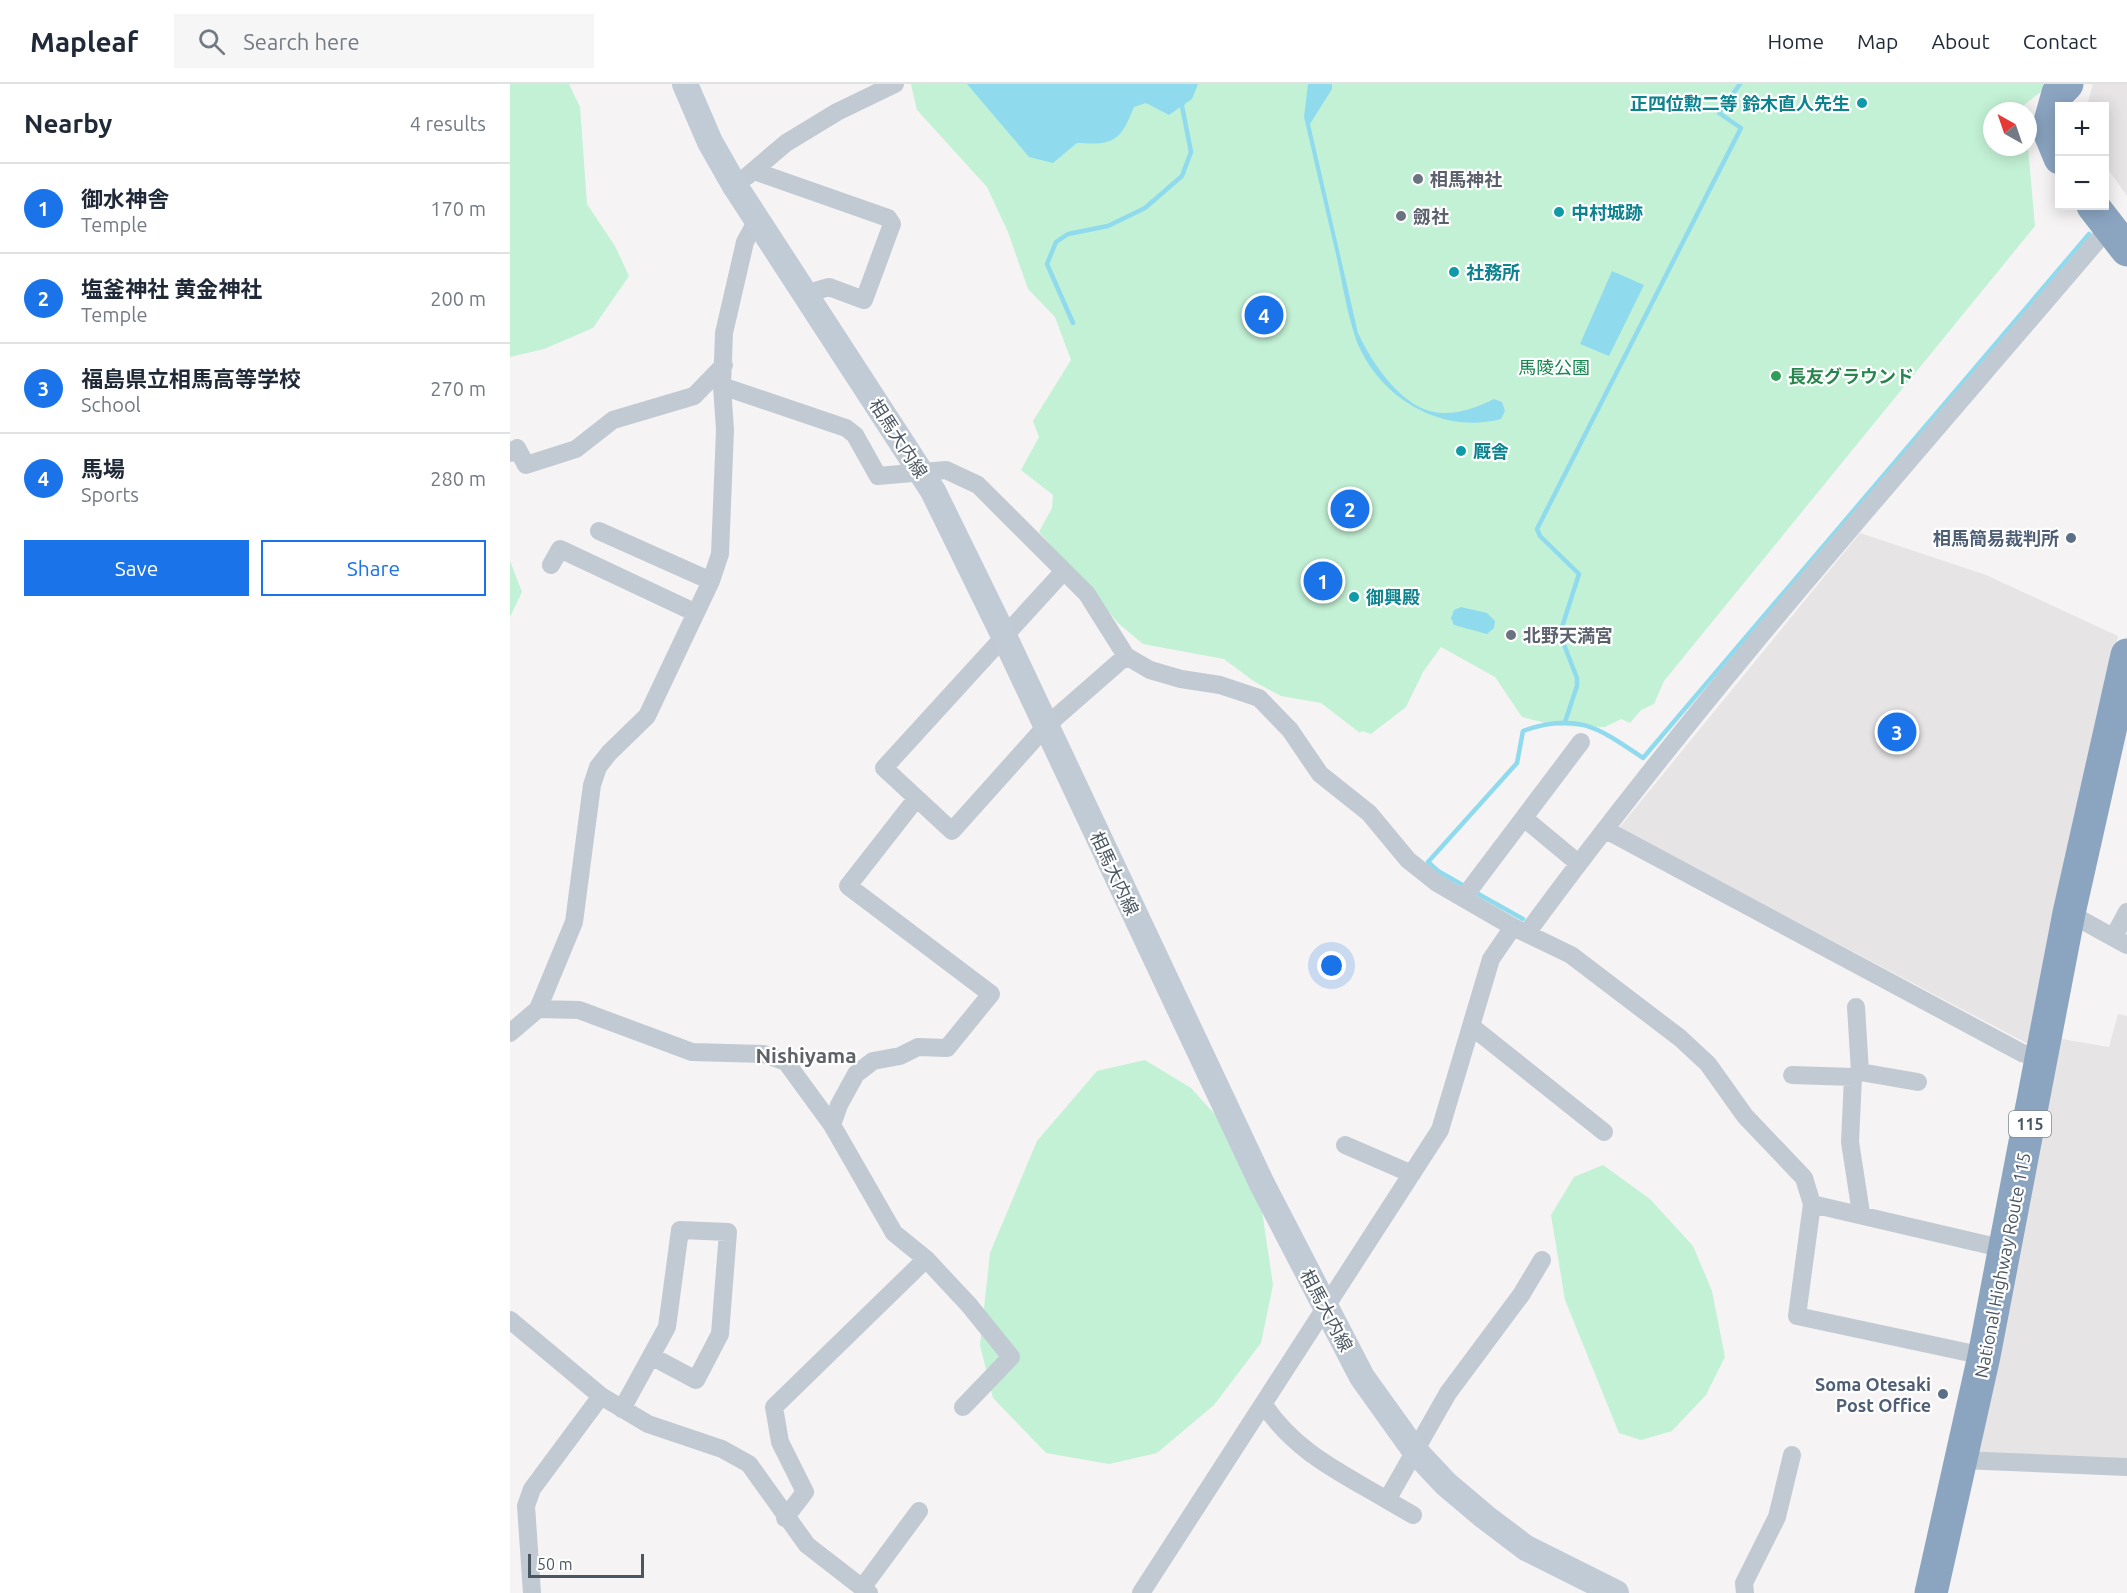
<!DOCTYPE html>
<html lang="en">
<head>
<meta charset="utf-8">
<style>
	body { margin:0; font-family:Ubuntu,"Noto Sans JP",sans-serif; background:#f6f6f7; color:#1f2937 }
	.controls { position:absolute; right:18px; top:18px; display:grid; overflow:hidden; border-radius:0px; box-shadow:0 3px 15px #0003 }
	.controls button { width:54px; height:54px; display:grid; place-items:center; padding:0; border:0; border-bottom:2px solid #e0e1e3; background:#fff; color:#1f2937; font:30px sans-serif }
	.compass { position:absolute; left:1473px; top:18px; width:54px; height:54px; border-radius:50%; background:#fff; box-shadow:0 3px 15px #0003; rotate:320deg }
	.scale { position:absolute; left:18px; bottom:15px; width:116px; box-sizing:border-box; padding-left:6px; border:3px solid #4a5661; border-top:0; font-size:16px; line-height:21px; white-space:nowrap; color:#4a5661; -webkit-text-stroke:4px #fff; paint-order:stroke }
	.you { position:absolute; left:822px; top:882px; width:21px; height:21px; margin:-15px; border:4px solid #fff; border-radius:50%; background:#1a73e8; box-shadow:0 0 0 9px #1a73e833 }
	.badge { display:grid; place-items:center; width:39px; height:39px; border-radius:50%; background:#1a73e8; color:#fff; font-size:20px; font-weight:700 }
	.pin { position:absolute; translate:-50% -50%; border:3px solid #fff; box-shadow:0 2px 6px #0006 }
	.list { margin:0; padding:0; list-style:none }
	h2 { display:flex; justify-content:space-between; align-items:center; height:78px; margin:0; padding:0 24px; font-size:26px }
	h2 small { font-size:20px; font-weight:400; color:#747a83 }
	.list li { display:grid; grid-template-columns:39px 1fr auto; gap:18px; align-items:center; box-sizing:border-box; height:90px; padding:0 24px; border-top:2px solid #e0e1e3 }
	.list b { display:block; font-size:22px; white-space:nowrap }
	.list p { margin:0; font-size:20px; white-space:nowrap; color:#747a83 }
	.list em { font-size:20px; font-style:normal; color:#747a83 }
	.actions { display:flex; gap:12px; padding:18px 24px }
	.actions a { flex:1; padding:14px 0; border:2px solid #1a73e8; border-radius:0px; text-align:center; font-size:21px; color:#1a73e8 }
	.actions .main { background:#1a73e8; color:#fff }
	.icon { flex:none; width:33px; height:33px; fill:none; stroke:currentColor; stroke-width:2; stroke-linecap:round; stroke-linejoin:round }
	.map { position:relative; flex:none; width:1617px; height:1509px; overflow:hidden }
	header { display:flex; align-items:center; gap:36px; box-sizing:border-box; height:84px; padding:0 30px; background:#fff; border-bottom:2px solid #e0e1e3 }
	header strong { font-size:28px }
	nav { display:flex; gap:33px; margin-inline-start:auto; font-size:21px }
	.search { width:420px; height:54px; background:#f6f6f7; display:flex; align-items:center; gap:15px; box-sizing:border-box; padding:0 21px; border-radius:0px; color:#747a83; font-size:22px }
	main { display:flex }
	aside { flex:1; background:#fff }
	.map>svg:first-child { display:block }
	.education { fill:#e6e4e5 }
	.green { fill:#c3f1d5 }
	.water { fill:#90daee }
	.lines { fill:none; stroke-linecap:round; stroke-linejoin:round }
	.stream { stroke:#90daee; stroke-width:4.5 }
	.street { stroke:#c1cad2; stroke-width:18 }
	.secondary { stroke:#c1cbd6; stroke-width:26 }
	.highway { stroke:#8ba5c1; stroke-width:33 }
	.culture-dot { fill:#0f9aa8; stroke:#fff; stroke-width:2 }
	.worship-dot { fill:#6b7280; stroke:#fff; stroke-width:2 }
	.leisure-dot { fill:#2e9e5b; stroke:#fff; stroke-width:2 }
	.service-dot { fill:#5c6f8a; stroke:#fff; stroke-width:2 }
	.labels { text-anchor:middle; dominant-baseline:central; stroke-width:4.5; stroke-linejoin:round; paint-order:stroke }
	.shield { fill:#fff; stroke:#808990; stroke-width:1.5 }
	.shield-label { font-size:16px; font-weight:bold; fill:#4a5661 }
	.culture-label { font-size:18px; font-weight:bold; fill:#0d838f; stroke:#fff; text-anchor:start }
	.worship-label { font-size:18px; font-weight:bold; fill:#5b616d; stroke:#fff; text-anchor:start }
	.park-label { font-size:18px; fill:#17864f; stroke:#fff }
	.leisure-label { font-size:18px; font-weight:bold; fill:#27864d; stroke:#fff; text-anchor:start }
	.street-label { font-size:18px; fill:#4a5661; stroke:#fff }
	.service-label { font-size:18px; font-weight:bold; fill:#4e5e75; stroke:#fff; text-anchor:end }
	.quarter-label { font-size:21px; font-weight:bold; fill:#5f6368; stroke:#fff }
</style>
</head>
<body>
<header>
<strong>Mapleaf</strong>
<div class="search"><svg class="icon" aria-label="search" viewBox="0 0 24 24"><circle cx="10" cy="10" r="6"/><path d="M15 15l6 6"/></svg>Search here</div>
<nav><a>Home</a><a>Map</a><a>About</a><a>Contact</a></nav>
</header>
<main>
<aside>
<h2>Nearby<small>4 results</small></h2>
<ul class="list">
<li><span class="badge">1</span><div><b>御水神舎</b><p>Temple</p></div><em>170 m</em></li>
<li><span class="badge">2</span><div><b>塩釜神社 黄金神社</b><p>Temple</p></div><em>200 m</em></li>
<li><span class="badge">3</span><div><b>福島県立相馬高等学校</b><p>School</p></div><em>270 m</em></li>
<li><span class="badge">4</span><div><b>馬場</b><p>Sports</p></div><em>280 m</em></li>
</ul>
<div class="actions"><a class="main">Save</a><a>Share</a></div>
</aside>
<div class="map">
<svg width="1617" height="1509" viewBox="0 0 1617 1509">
	<rect width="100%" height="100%" fill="#f5f3f3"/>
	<path class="education" d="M1583,0H1617V112L1595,81L1594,22H1577Z
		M1350,449L1476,491L1608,552L1520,961L1109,744Z
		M1608,930L1617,932V1375L1463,1370L1546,954L1599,963Z"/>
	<path class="green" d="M0,0H59L70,23L77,120L105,162L119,192L83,244L34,265L0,273Z
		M401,0H1541L1514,21L1515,27H1482V63H1518L1525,142L1154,597L1144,620L1131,626L1120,639L1111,635L1095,643L1047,642L1012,633L985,593L931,563L913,588L896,623L861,650L852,647L850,649L811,619L771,612L745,598L714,575L633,560L608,539L574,498L529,448L542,424L543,411L511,386L529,353L523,337L561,276L545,233L518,205L498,148L477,103L407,26Z
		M0,477L12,508L0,533Z
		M635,976L681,1004L719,1046L752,1127L763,1201L751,1259L704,1321L647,1369L599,1380L536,1369L483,1314L470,1261L480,1169L527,1057L587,987Z
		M1093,1081L1140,1115L1183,1162L1202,1207L1215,1273L1196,1311L1162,1347L1131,1356L1109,1349L1055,1216L1041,1131L1064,1093Z"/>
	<path class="water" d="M457,0H688L682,15L659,31L636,19L624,23C610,58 604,61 567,59L543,79L519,73Z
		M798,0H822V5L800,40L848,249C862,279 893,327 931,329C950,330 968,323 984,315L992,318L995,327L991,335C928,352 861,309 843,246C835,219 831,190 824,162C814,119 804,76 794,33Z
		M1102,187L1134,201L1099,272L1070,260Z
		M951,523L977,529L985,537L984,544L977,550L944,541L941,534L944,526Z"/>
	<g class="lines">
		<path class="stream" d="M563,239L537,180L546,158L558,150L598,142L635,124L672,92L681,68L672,22L673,16
			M1055,638L1067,602V594L1053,558L1052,543L1069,490L1030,452L1027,445L1231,44L1209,29L1230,0
			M956,803L928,787L918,778L1007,679L1013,647C1067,627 1090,645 1133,674L1579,150
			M963,807L1013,835"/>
		<path class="street" d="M244,87L378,134L382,140L354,216L319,203L295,210
			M236,93L276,59L327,28L385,0
			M212,302L336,344L345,351L368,392L436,386L468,401L577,510L616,572
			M0,369L7,364L16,381L66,365L103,336L184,312L214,281
			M89,447L201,497
			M41,481L50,465L186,529
			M553,488L374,684L442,747L536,642L616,572L640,586L671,595L710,601L749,614L780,646L810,690L859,729L898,776L927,799L1003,843L1061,871L1170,954L1198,980L1235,1032L1294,1094L1302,1120L1495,1165
			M406,715L338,802L481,910L437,964L408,963L390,972L363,977L346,990L329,1021L322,1041L384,1149L416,1175L459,1221L501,1273L453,1323
			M1015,735L1068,779
			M1096,746L1512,969L1533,975
			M954,813L1071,658
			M1559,829L1617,861
			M1017,849C1197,603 1402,375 1599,143
			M1604,852L1617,828
			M1346,923L1350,988L1343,993L1340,1058L1351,1129
			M28,925L69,926L182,968L254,970L276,978L322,1041
			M961,942L1094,1048
			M0,949L28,925L64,838L82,701L88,683L99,669L137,632L201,497L210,470L215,346L212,302L214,249L235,158L247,136
			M1350,988L1408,998
			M1282,991L1343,993
			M835,1061L902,1090
			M1302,1120L1287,1232L1474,1272
			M0,1236L91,1312L138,1340L212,1365L239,1380L297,1461L359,1509
			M754,1321C787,1369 828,1387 877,1416L938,1309L1011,1211L1032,1176
			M112,1325L157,1243L170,1146L218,1148L210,1250L186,1296L141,1272
			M1451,1376L1617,1383
			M877,1416L903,1431
			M275,1434L295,1408L270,1358L264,1323L416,1175
			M352,1504L409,1427
			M22,1509L16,1422L22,1405L91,1312
			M631,1509L930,1046L981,875L1003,843
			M1235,1509L1234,1499L1267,1433L1282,1371"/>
		<path class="secondary" d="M175,0L200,58L225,102L423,407L494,552L752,1100L852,1293L905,1367L936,1400L975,1433L1016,1464L1106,1509"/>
		<path class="highway" d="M1550,74L1538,45L1548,9L1557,0
			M1583,122L1617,166
			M1421,1509L1474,1272L1559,829L1617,571"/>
	</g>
	<g class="culture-dot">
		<circle cx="1352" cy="19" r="6"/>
		<circle cx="1049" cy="128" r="6"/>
		<circle cx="944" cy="188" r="6"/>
		<circle cx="951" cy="367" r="6"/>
		<circle cx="844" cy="513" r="6"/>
	</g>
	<g class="worship-dot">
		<circle cx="908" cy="95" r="6"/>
		<circle cx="891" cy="132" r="6"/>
		<circle cx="1001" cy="551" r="6"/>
	</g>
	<circle class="leisure-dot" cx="1266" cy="292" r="6"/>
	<g class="service-dot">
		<circle cx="1561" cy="454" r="6"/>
		<circle cx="1433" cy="1310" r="6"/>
	</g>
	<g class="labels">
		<rect class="shield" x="1499" y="1027" width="42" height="26" rx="4.5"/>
		<g class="shield-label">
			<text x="1520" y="1040">115</text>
		</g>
		<g class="culture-label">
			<text x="1340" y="19" text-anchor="end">正四位勲二等 鈴木直人先生</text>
			<text x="1061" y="128">中村城跡</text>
			<text x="956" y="188">社務所</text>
			<text x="963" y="367">厩舎</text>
			<text x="856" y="513">御興殿</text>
		</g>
		<g class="worship-label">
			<text x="920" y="95">相馬神社</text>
			<text x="903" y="132">劔社</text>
			<text x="1013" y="551">北野天満宮</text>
		</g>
		<g class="park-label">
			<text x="1044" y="283">馬陵公園</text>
		</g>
		<g class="leisure-label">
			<text x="1278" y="292">長友グラウンド</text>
		</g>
		<g class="street-label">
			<text transform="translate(389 354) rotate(57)">相馬大内線</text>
			<text transform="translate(605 789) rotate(65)">相馬大内線</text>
			<text transform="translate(1492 1181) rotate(-79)">National Highway Route 115</text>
			<text transform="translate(817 1226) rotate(62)">相馬大内線</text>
		</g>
		<g class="service-label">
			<text x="1549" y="454">相馬簡易裁判所</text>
			<text x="1421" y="1300">Soma Otesaki<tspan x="1421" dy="21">Post Office</tspan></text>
		</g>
		<g class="quarter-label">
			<text x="296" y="971">Nishiyama</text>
		</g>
	</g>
</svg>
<div class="controls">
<button>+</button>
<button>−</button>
</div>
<svg class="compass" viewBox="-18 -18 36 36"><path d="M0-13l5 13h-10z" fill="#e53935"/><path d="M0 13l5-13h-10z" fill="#747a83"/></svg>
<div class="scale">50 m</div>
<div class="you"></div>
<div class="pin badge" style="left:813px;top:497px">1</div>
<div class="pin badge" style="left:840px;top:425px">2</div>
<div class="pin badge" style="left:1387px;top:648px">3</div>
<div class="pin badge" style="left:754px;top:231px">4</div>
</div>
</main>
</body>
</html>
